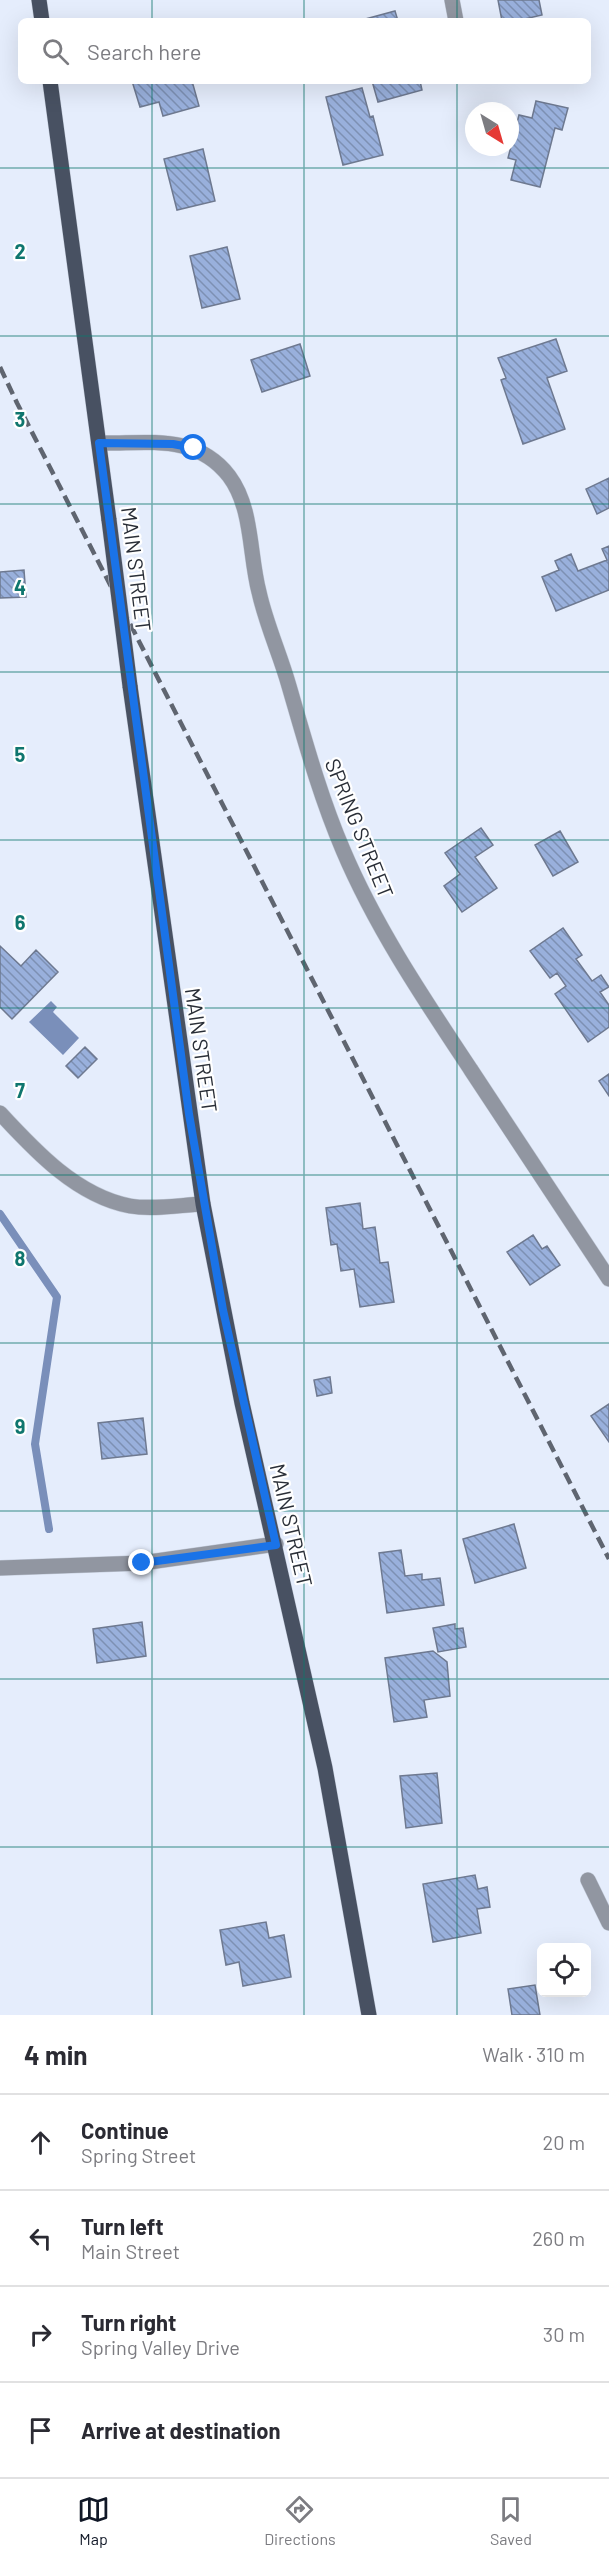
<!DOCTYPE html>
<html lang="en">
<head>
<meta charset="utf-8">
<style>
	body { margin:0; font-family:Barlow,sans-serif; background:#f7f7f7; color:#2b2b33 }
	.controls { position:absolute; right:18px; bottom:18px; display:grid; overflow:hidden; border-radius:9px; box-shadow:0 6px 24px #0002 }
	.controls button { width:54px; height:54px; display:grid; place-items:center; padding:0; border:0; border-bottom:2px solid #e1e1e2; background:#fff; color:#2b2b33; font:30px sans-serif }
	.compass { position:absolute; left:465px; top:102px; width:54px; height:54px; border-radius:50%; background:#fff; box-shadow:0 6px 24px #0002; rotate:143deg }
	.stop { position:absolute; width:18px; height:18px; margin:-14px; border:4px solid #1a73e8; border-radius:50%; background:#fff }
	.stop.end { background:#1a73e8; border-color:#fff; box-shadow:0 2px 6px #0008 }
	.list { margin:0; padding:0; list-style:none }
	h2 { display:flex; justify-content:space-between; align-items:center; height:78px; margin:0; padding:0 24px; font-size:26px }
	h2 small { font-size:20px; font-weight:400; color:#7c7c81 }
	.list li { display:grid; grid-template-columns:39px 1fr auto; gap:18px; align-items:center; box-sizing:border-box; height:96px; padding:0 24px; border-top:2px solid #e1e1e2 }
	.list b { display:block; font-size:22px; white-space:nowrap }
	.list p { margin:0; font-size:20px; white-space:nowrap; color:#7c7c81 }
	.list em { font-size:20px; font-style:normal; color:#7c7c81 }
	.icon { flex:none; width:33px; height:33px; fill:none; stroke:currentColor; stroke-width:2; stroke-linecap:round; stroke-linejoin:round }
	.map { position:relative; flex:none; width:609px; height:2015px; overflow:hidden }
	.search { position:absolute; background:#fff; box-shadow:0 6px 24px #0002; left:18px; right:18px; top:18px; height:66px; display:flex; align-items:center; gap:15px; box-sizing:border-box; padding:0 21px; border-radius:9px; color:#7c7c81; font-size:22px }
	.sheet { height:462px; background:#fff }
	nav { display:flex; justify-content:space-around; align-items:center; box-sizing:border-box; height:84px; border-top:2px solid #e1e1e2; background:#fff; font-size:16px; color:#7c7c81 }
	nav a { display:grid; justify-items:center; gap:3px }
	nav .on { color:#111827 }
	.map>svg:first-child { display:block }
	.water { fill:#7a8fba }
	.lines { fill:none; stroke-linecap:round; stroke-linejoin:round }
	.stream { stroke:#7a8fba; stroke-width:8 }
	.building { fill:url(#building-back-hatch); stroke:#6e7990; stroke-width:1.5 }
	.minor-casing { stroke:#c3cbd9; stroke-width:16 }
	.major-casing { stroke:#c3cbd9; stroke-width:16 }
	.minor { stroke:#9196a1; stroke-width:15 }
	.major { stroke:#485162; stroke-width:15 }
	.rail { stroke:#5f6570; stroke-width:4.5; stroke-dasharray:12 6; stroke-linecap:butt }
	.major-bridge-casing { stroke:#c3cbd9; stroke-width:16; stroke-linecap:butt }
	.major-bridge { stroke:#485162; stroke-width:15 }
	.route { stroke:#1a73e8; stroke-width:8 }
	.grid { fill:none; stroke:#0f766e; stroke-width:1.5; stroke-opacity:0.55 }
	.labels { text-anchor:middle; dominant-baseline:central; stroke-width:4.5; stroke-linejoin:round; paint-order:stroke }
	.street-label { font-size:21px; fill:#292e37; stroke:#fff }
	.grid-label { font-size:20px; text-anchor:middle; font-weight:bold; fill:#0f766e; stroke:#fff; stroke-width:4.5; stroke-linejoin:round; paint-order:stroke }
</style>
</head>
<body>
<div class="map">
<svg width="609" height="2015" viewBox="0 0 609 2015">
	<defs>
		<pattern id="building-back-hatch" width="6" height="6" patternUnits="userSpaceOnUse" patternTransform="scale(1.5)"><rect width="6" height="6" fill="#99b0dc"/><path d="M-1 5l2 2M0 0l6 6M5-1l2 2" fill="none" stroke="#7d90b3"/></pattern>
	</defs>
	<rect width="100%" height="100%" fill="#e5edfc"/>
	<path class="water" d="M51,1001L57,1007L53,1012L79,1038L63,1055L29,1022Z"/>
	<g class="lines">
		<path class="stream" d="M0,1214L57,1297L35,1444L49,1529"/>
	</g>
	<path class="building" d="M498,0H539L542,15L516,21H502Z
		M395,11L398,21H358Z
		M132,81H192L199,106L163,116L159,102L140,107Z
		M372,81H420L422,90L378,102Z
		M362,88L370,117L373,116L383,155L343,165L326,97Z
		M536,101L568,108L562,130L555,128L540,187L511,180L516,160L508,158L519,115L532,118Z
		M203,149L215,201L177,210L164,159Z
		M227,247L240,299L202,308L190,256Z
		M556,339L567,371L547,378L565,429L523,444L501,380L506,378L498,358Z
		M300,344L310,376L262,392L251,360Z
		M609,478V508L597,514L586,489Z
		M609,546V590L556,611L542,577L559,570L555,561L571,554L578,571L607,560L602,549Z
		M24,570L26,597L0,598V572Z
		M481,828L493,845L475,857L497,888L462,912L444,886L460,874L445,853Z
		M560,831L578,862L553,876L535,845Z
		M563,928L582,955L576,959L592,981L601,975L609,987L600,992L609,1005V1027L588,1042L555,994L566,986L557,973L550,978L530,951Z
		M0,946L21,966L36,950L58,972L12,1019L0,1007Z
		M85,1047L97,1059L78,1078L66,1066Z
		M609,1074V1096L599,1081Z
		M360,1203L363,1229L375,1227L380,1263L388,1262L394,1302L360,1307L354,1269L341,1271L337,1244L331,1245L326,1208Z
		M533,1235L542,1249L547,1246L560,1265L530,1285L507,1252Z
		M330,1377L332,1393L317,1396L314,1380Z
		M609,1404V1442L591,1416Z
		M143,1418L147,1454L102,1459L98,1423Z
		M514,1524L526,1568L475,1583L463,1539Z
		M401,1550L405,1576L422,1574V1580L440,1578L444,1605L387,1613L379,1553Z
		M142,1622L146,1656L97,1663L93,1629Z
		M455,1624V1629L463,1628L466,1647L438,1652L433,1628Z
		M433,1651L447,1662L450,1696L424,1700L427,1717L394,1722L385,1658Z
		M437,1773L442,1823L406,1828L400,1776Z
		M475,1875L478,1889L487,1887L490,1907L477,1909L481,1933L433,1942L423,1884Z
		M266,1922L269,1938L284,1935L291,1977L243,1986L239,1962L226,1965L220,1930Z
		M535,1985L540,2015H512L508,1989Z"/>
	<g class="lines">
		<g class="minor-casing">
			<path id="minor" d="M452,0L456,21
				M99,443C148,444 196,433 229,476C253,508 249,554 259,592C266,624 280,654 289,686C305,741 320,796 343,850C376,928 424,999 471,1070C517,1140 563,1210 609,1279
				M0,1113C35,1151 77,1196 130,1206C153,1210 180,1205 203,1204
				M0,1568L142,1563L276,1544
				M588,1880L609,1923"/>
		</g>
		<g class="major-casing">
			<path id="major" d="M39,0L42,21
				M50,81L109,520
				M130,686L203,1204L242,1403L325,1768L369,2015"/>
		</g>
		<use href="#minor" class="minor"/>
		<use href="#major" class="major"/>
		<path class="rail" d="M0,367L17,403L609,1559"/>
		<g class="major-bridge-casing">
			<path id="major-bridge" d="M109,520L130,686"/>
		</g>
		<use href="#major-bridge" class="major-bridge"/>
	</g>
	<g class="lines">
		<path class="route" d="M142,1563L276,1545L223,1310L189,1114L99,443L173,444L194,448"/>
	</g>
	<path class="grid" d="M152,0V21M304,0V21M457,0V21M152,81V2015M304,81V2015M457,81V2015M0,168H609M0,336H609M0,504H609M0,672H609M0,840H609M0,1008H609M0,1175H609M0,1343H609M0,1511H609M0,1679H609M0,1847H609"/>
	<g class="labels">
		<g class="street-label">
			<text transform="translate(137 569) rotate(83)">MAIN STREET</text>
			<text transform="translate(360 828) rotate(68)">SPRING STREET</text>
			<text transform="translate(202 1050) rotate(82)">MAIN STREET</text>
			<text transform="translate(292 1525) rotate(77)">MAIN STREET</text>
		</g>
	</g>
	<g class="grid-label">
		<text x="20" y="259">2</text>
		<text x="20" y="427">3</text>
		<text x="20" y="595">4</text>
		<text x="20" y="762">5</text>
		<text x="20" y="930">6</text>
		<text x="20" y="1098">7</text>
		<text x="20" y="1266">8</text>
		<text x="20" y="1434">9</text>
	</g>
</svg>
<div class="controls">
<button><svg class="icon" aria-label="locate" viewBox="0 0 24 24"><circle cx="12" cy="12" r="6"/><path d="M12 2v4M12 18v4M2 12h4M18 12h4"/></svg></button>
</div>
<svg class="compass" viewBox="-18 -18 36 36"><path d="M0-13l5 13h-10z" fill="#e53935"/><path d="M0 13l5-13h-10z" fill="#7c7c81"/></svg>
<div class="stop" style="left:194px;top:448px"></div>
<div class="stop end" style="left:142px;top:1563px"></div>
<div class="search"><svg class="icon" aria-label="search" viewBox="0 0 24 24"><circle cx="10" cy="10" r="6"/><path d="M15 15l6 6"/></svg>Search here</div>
</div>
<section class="sheet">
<h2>4 min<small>Walk · 310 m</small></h2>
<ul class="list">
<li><svg class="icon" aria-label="ahead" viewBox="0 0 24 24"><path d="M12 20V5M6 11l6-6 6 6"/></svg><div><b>Continue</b><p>Spring Street</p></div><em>20 m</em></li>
<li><svg class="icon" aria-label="left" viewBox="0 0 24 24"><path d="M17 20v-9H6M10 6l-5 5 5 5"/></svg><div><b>Turn left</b><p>Main Street</p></div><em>260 m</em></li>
<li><svg class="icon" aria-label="right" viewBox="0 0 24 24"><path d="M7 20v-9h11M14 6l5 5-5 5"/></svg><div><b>Turn right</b><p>Spring Valley Drive</p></div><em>30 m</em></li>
<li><svg class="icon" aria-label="arrive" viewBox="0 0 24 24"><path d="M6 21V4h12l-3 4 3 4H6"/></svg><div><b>Arrive at destination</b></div></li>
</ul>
</section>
<nav>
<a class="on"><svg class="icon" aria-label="map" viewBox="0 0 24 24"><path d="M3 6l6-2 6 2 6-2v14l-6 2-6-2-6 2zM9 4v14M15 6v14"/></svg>Map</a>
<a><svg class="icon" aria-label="directions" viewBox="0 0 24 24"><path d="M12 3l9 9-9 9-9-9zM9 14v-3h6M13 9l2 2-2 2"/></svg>Directions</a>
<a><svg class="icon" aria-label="saved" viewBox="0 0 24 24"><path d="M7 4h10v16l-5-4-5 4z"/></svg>Saved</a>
</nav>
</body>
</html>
